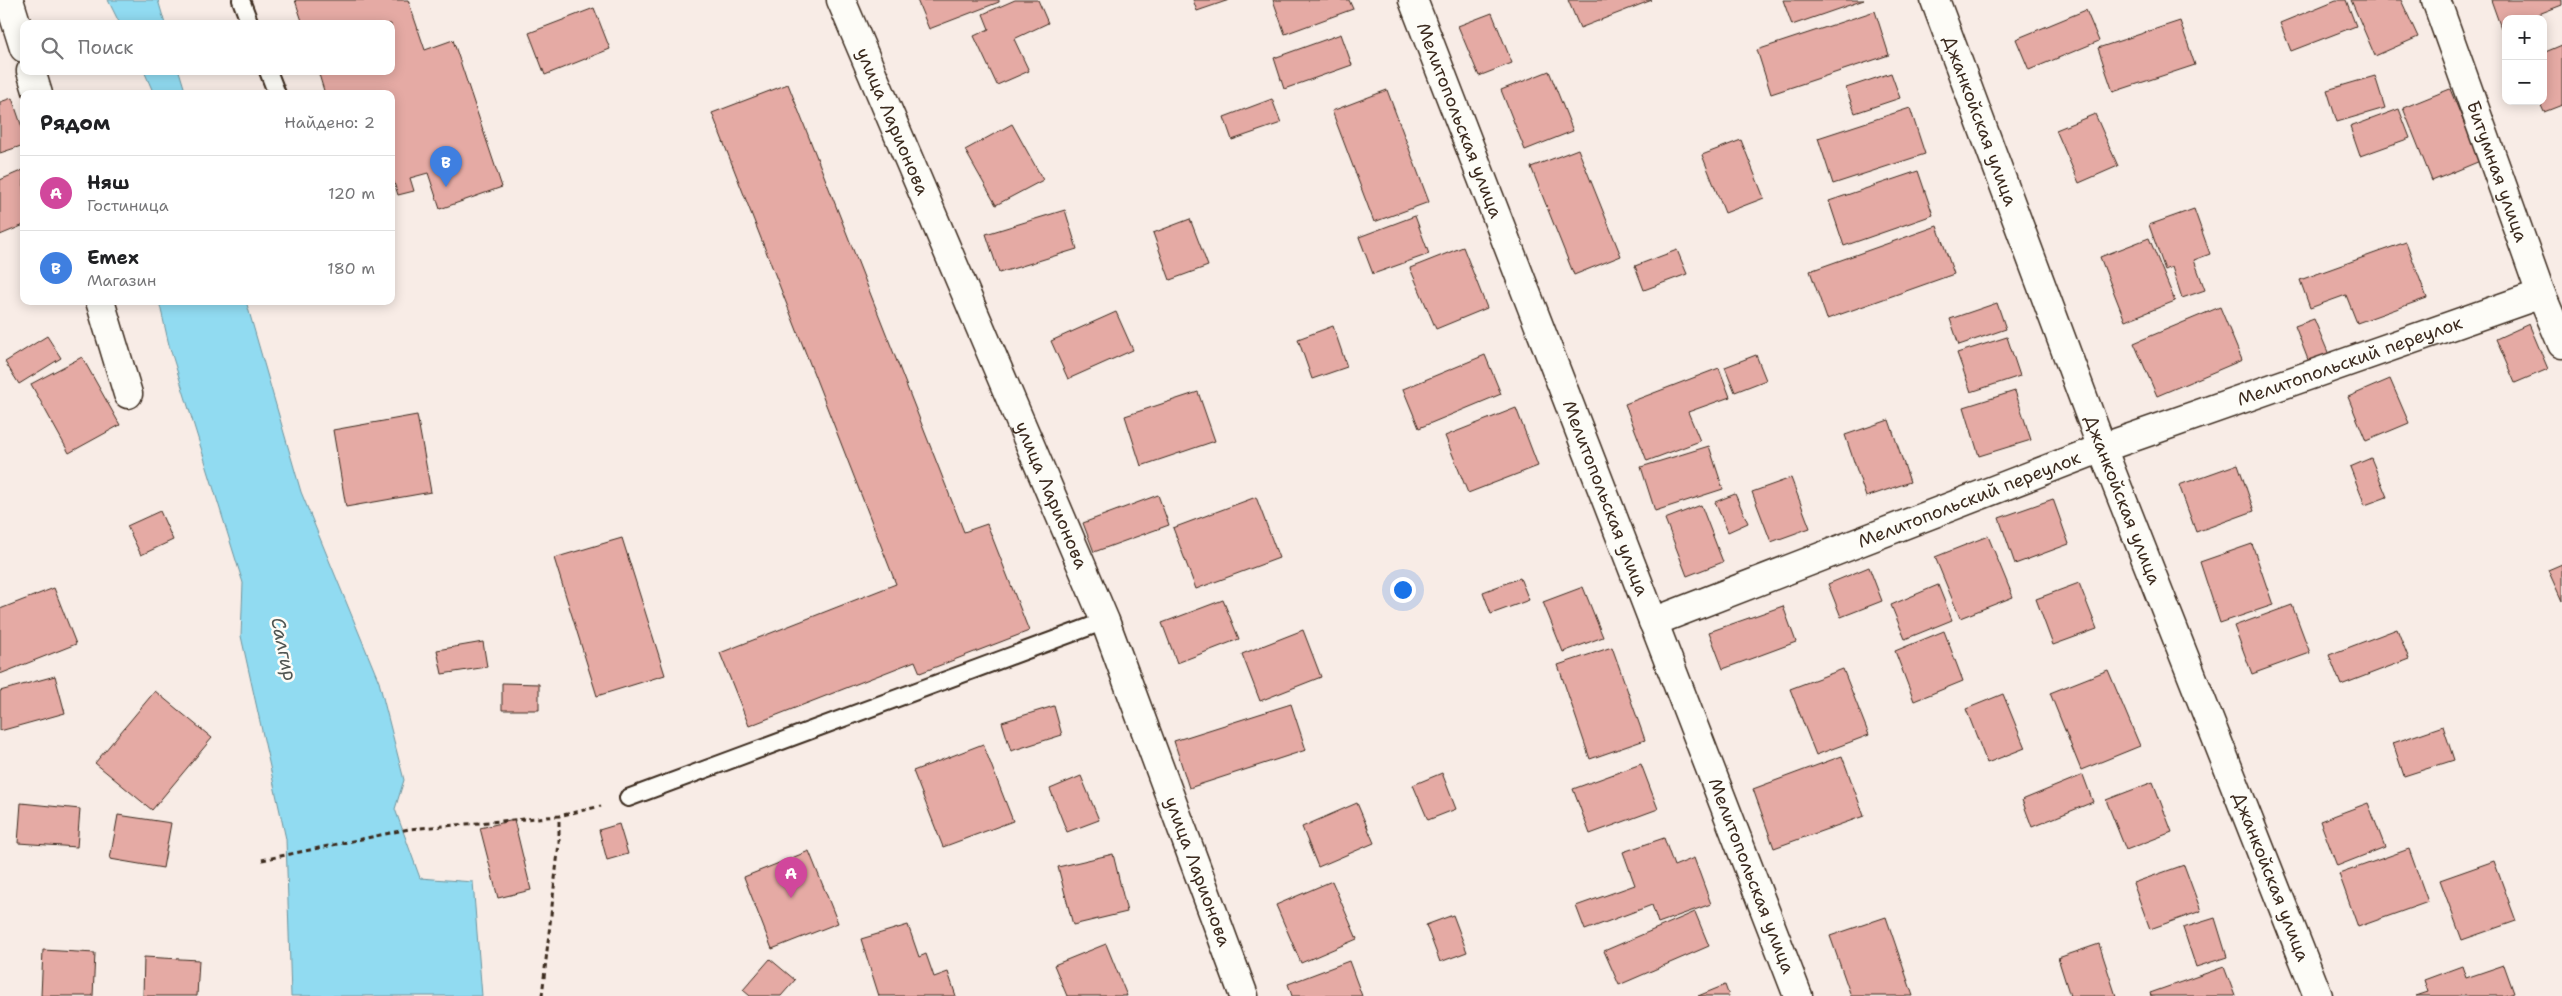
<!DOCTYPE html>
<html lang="ru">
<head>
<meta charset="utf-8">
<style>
	body { margin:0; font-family:"Shantell Sans",sans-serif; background:#f6f6f6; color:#202124 }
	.controls { position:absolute; right:15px; top:15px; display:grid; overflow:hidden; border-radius:10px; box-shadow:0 2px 12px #0003 }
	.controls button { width:45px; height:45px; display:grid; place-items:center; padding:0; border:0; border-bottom:1px solid #e0e0e0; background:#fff; color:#202124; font:25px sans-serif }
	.you { position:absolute; left:1402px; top:589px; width:18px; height:18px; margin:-12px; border:4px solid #fff; border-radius:50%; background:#1a73e8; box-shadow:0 0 0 8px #1a73e833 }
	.badge { display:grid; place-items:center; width:32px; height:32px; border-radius:50%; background:#c8321e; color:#fff; font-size:16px; font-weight:700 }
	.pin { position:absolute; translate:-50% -41px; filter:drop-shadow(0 1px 2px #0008) }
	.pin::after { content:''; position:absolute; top:26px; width:18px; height:15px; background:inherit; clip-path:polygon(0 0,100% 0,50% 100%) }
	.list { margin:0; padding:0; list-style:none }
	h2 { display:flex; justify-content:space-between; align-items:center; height:65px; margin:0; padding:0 20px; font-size:21px }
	h2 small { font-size:16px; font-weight:400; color:#757577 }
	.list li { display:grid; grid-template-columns:32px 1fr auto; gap:15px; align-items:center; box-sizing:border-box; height:75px; padding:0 20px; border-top:1px solid #e0e0e0 }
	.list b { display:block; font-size:19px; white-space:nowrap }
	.list p { margin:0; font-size:16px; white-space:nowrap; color:#757577 }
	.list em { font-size:16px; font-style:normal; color:#757577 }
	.icon { flex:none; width:28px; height:28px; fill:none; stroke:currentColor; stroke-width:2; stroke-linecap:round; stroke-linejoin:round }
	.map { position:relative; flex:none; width:2562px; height:996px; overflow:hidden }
	.search { position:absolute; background:#fff; box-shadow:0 2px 12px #0003; left:20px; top:20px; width:375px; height:55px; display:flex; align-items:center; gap:12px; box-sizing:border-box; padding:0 18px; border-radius:10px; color:#757577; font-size:19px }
	.panel { position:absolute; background:#fff; box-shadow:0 2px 12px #0003; left:20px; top:90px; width:375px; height:215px; border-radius:10px }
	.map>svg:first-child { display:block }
	.water { fill:#91dbf1; stroke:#6f949d }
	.building { fill:#e5aaa4; stroke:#3b2a1e }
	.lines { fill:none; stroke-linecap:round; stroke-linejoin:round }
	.service-casing { stroke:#3b2a1e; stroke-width:20 }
	.minor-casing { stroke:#3b2a1e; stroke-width:31 }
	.path { stroke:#3b2a1e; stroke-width:3; stroke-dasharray:5 4; stroke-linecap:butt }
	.service { stroke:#fdfcf7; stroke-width:16 }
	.minor { stroke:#fdfcf7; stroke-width:28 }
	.labels { text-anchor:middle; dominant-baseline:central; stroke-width:5; stroke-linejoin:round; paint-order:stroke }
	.street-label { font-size:18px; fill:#3b2a1e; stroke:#fdfcf7 }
	.water-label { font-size:19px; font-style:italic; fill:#505653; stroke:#fdfcf7 }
</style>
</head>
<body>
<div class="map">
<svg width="2562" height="996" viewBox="0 0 2562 996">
	<rect width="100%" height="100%" fill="#f8ece6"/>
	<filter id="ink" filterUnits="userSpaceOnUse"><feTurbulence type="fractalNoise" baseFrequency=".02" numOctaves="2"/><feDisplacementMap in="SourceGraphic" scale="10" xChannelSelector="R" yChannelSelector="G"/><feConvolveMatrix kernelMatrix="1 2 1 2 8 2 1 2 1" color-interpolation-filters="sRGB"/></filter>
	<g filter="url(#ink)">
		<path class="water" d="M108,0H158L165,24H120Z
			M144,71H179L186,94H154Z
			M159,301H246L301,492L379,682L404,780L395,809L420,878L473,882L482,996H291L286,839L241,636L243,583L169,345Z"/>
		<path class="building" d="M295,0H408L425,50L453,40L502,187L440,209L428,173L410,178L414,191L398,195L391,173V94H325L318,71H391V24H303Z
			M917,0H999V2L929,29Z
			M1015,0H1038L1048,23L1014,39L1029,71L997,85L974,36L989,29L983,14Z
			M1193,0H1229L1197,11Z
			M1273,0H1349L1353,9L1285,34Z
			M1568,0H1652L1580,28Z
			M1783,0H1864L1792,25Z
			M2336,0H2346L2356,26L2291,51L2280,23Z
			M2351,0H2401L2418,37L2375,56Z
			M2491,0H2562V5L2526,19H2506V26L2501,28Z
			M594,8L610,49L545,75L529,33Z
			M2086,10L2099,41L2029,70L2016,39Z
			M1875,11L1889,55L1771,94L1757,50Z
			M1492,13L1512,63L1479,76L1458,26Z
			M2180,21L2195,65L2113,92L2098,48Z
			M1341,34L1352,65L1284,89L1274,58Z
			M2562,45V105L2544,112L2539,101H2543V53Z
			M1549,71L1573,131L1525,150L1501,90Z
			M1891,73L1900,98L1855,113L1846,88Z
			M2375,76L2385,108L2337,122L2327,90Z
			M788,84L964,532L987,524L1029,631L920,673L915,661L749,726L720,653L896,584L712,113Z
			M2450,89L2480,161L2432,181L2403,108Z
			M1387,90L1429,202L1374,222L1332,111Z
			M12,98L24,133V145L0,153V102Z
			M1272,99L1281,123L1232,140L1224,117Z
			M1910,108L1925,154L1833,184L1818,138Z
			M2399,109L2410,138L2360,156L2350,127Z
			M2095,114L2118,166L2079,183L2056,130Z
			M1012,124L1043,180L996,205L965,150Z
			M1741,140L1764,198L1725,213L1702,155Z
			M1578,149L1621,256L1574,275L1531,167Z
			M23,170L24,225L0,235V180Z
			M1918,171L1933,215L1844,246L1829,201Z
			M2194,209L2210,254L2194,260L2205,290L2182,298L2172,267L2165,270L2149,225Z
			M1065,210L1077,249L999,273L986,234Z
			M1415,216L1429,254L1373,274L1359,237Z
			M1190,219L1208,266L1170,280L1153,233Z
			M1937,226L1954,274L1827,319L1810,271Z
			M2149,238L2175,301L2125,321L2100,257Z
			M2406,242L2427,298L2357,323L2346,295L2310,308L2300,280Z
			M1463,247L1487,308L1436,329L1410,268Z
			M1677,250L1687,274L1644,290L1635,266Z
			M1997,303L2006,329L1959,345L1950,319Z
			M2220,307L2242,360L2157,396L2134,343Z
			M1116,312L1133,350L1068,379L1051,341Z
			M2314,319L2330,357L2310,365L2295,326Z
			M2529,324L2548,369L2515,383L2496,339Z
			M1333,326L1347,367L1312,379L1298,339Z
			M47,336L61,358L19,384L5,362Z
			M2007,337L2020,376L1971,392L1957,353Z
			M1485,355L1501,394L1419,428L1403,389Z
			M1756,355L1766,380L1735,392L1725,367Z
			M82,357L120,425L69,453L31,384Z
			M1719,368L1730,397L1688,412L1700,441L1647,461L1625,404Z
			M2390,379L2409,423L2366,441L2348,397Z
			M2015,391L2031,440L1979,456L1964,407Z
			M1198,392L1215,441L1141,466L1125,416Z
			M1516,408L1538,466L1468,493L1445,436Z
			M417,415L431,492L346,507L333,430Z
			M1889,420L1910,482L1866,497L1845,435Z
			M1709,446L1723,489L1655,511L1641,467Z
			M2371,458L2387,497L2365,505L2350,467Z
			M2238,464L2254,511L2196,532L2179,485Z
			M1791,478L1810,528L1771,542L1752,492Z
			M1735,494L1748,523L1728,532L1715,502Z
			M1158,495L1169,525L1094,552L1083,523Z
			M1256,497L1279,558L1196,589L1173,528Z
			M2053,499L2069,544L2015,564L1999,518Z
			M1701,505L1723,562L1687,576L1665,519Z
			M160,511L173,540L141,555L127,526Z
			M1988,536L2013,597L1960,618L1935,557Z
			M622,538L665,675L597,696L554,558Z
			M2252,544L2273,605L2220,623L2200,562Z
			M2562,564V601L2548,570Z
			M1869,567L1882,601L1841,617L1828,584Z
			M1520,578L1529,600L1491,614L1483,592Z
			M2079,583L2097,629L2053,645L2036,599Z
			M1938,585L1952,620L1905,639L1891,605Z
			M1583,587L1603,637L1563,652L1543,602Z
			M54,588L76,644L0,674V609Z
			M1223,600L1239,639L1177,663L1162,623Z
			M2292,605L2310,653L2252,674L2234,626Z
			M1783,606L1796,642L1723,669L1709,632Z
			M2397,629L2409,659L2341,685L2329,655Z
			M1303,630L1321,677L1260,701L1242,654Z
			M1944,631L1963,681L1914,701L1895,651Z
			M483,642L487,667L442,674L437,650Z
			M1612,647L1645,740L1590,759L1558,665Z
			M1843,669L1869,735L1816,755L1790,689Z
			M2108,670L2140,746L2081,770L2050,693Z
			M55,676L65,713L0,731V691Z
			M502,683L539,684V710H502Z
			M155,691L212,738L152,810L95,763Z
			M2003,694L2025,748L1987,763L1966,709Z
			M1291,704L1306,750L1189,788L1174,741Z
			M1054,706L1062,735L1011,751L1002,722Z
			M2443,726L2454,760L2404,776L2393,743Z
			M983,744L1013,821L943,847L913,771Z
			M1842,756L1864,816L1774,848L1753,789Z
			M1641,764L1658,809L1590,834L1573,789Z
			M1442,773L1456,809L1428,820L1413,785Z
			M2083,775L2093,802L2032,827L2022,800Z
			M1081,776L1099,820L1067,832L1050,789Z
			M2153,782L2172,832L2126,850L2106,800Z
			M21,803L80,809L77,847L18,843Z
			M1357,803L1374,843L1318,867L1302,827Z
			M2368,803L2385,847L2337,866L2320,821Z
			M118,815L171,823L163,868L110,859Z
			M514,820L531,890L498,898L480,828Z
			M619,824L628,854L607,860L599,830Z
			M1664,838L1674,866L1694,858L1711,904L1658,923L1652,905L1585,930L1576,906L1635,885L1623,852Z
			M2409,849L2428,902L2358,927L2339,874Z
			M809,851L838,923L772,949L744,877Z
			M1113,854L1127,912L1073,925L1058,867Z
			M2494,861L2516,921L2462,940L2440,880Z
			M2184,865L2201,911L2150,929L2133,883Z
			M1332,881L1357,939L1301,963L1276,905Z
			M1695,912L1709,946L1619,985L1604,951Z
			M1453,915L1467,952L1440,962L1426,925Z
			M1886,917L1913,996H1851L1830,936Z
			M2215,918L2227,957L2196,967L2183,928Z
			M908,925L919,957L926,954L934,977L948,972L956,996H879L861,939Z
			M1106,944L1127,996H1067L1054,965Z
			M2099,944L2116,996H2070L2058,958Z
			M43,950L95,953L93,996H41Z
			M144,957L199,960L197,996H143Z
			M770,959L795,980L781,996H750L743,990Z
			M1349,961L1362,996H1292L1288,984Z
			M2504,965L2514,993L2505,996H2416L2428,992L2424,980L2462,966L2466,978Z
			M2224,967L2235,996H2151L2150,993Z
			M1725,985L1729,996H1698Z"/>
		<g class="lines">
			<g class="service-casing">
				<path id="service" d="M241,0L250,24
					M268,71L277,94
					M628,798L1105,621"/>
			</g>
			<g class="minor-casing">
				<g id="minor">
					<path d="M9,0L24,48"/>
					<path id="s1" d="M841,0L1105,621L1244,996"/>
					<path id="s2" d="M1413,0L1798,996"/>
					<path id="s3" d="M1935,0L2102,448L2318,996"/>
					<path id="s4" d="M2436,0L2541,294L2562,344"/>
					<path d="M31,71L38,94"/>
					<path d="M100,301L128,394"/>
					<path id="s5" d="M1653,622L2102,448L2541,294"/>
				</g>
			</g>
			<path class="path" d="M262,860L409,829L559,816L601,806
				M542,996L559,843V816"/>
			<use href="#service" class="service"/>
			<use href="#minor" class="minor"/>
		</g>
	</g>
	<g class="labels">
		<g class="street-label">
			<text stroke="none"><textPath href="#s2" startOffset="129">Мелитопольская улица</textPath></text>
			<text stroke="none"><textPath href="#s3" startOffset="129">Джанкойская улица</textPath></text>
			<text stroke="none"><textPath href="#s1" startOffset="132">улица Ларионова</textPath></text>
			<text stroke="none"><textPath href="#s4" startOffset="182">Битумная улица</textPath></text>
			<text stroke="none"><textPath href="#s5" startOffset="744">Мелитопольский переулок</textPath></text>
			<text stroke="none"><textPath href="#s1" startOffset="538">улица Ларионова</textPath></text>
			<text stroke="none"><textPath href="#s2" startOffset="534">Мелитопольская улица</textPath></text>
			<text stroke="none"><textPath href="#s3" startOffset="534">Джанкойская улица</textPath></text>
			<text stroke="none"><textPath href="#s5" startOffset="339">Мелитопольский переулок</textPath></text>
			<text stroke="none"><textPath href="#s1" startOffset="942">улица Ларионова</textPath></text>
			<text stroke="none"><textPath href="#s2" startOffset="939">Мелитопольская улица</textPath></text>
			<text stroke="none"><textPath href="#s3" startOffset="939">Джанкойская улица</textPath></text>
		</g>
		<g class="water-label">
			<text transform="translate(284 649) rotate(78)">Салгир</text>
		</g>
	</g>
</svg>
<div class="controls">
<button>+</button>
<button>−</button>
</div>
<div class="you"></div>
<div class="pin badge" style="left:791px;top:898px;background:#d1479c">A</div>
<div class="pin badge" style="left:446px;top:187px;background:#3f7fe0">B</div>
<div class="search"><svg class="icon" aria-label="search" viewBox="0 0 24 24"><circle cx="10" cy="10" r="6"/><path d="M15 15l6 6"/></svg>Поиск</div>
<section class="panel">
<h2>Рядом<small>Найдено: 2</small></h2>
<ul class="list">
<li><span class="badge" style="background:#d1479c">A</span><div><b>Няш</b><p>Гостиница</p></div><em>120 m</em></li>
<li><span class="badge" style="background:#3f7fe0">B</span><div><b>Emex</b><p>Магазин</p></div><em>180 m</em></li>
</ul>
</section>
</div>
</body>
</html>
